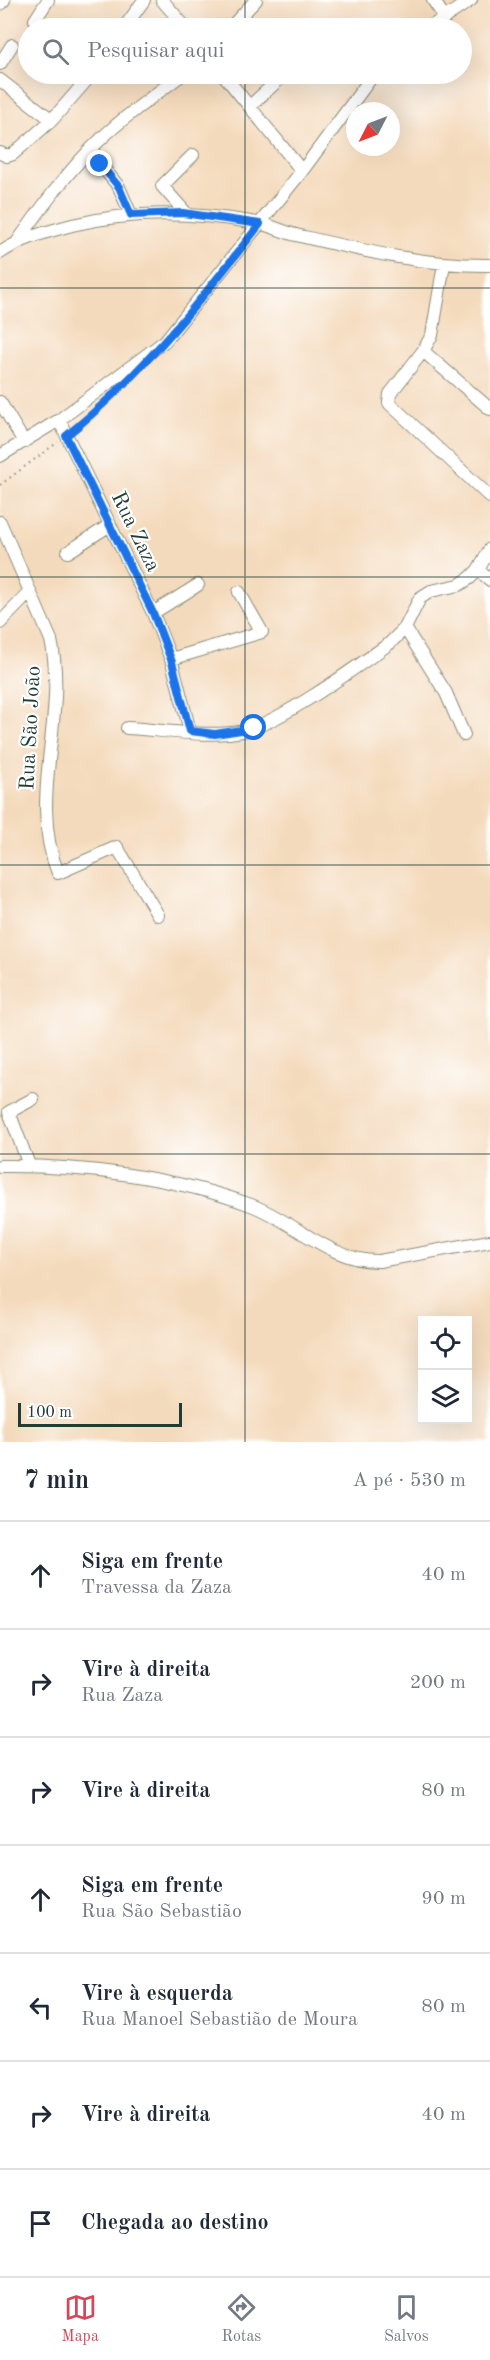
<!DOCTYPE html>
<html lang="pt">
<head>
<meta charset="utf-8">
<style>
	body { margin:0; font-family:"Old Standard TT",serif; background:#f2f2f3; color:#1f2937 }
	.controls { position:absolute; right:18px; bottom:18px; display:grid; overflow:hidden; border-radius:0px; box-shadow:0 6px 24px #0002 }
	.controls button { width:54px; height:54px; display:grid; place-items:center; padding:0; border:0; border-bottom:2px solid #e0e1e3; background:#fff; color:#1f2937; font:30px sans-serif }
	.compass { position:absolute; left:346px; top:102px; width:54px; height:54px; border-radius:50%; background:#fff; box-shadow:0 6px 24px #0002; rotate:228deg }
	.scale { position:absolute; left:18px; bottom:15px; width:164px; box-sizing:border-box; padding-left:6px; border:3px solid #1f3d34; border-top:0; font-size:16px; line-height:21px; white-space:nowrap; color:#1f3d34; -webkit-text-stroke:4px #fff; paint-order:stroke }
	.stop { position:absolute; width:18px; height:18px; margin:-14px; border:4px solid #1a73e8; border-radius:50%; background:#fff }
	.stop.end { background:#1a73e8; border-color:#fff; box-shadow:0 2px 6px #0008 }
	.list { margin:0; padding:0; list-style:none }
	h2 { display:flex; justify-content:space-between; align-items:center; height:78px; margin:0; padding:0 24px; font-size:26px }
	h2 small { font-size:20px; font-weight:400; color:#747a83 }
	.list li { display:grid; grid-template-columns:39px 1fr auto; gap:18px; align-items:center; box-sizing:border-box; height:108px; padding:0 24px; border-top:2px solid #e0e1e3 }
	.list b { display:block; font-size:22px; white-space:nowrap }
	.list p { margin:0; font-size:20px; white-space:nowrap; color:#747a83 }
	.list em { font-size:20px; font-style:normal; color:#747a83 }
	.icon { flex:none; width:33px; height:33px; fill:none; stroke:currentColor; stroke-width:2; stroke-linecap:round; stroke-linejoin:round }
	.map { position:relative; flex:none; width:490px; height:1442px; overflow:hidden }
	.search { position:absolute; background:#fff; box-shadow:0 6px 24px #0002; left:18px; right:18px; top:18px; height:66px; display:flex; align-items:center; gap:15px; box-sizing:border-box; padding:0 21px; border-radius:33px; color:#747a83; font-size:22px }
	.sheet { height:834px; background:#fff }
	nav { display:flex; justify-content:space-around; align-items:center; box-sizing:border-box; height:84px; border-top:2px solid #e0e1e3; background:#fff; font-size:16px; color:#747a83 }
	nav a { display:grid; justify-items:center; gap:3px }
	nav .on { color:#d1495b }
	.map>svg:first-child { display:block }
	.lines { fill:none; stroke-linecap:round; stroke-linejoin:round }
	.minor-casing { stroke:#8a8c78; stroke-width:14 }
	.path { stroke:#8a8c78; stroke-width:2; stroke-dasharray:1.5 4.5; stroke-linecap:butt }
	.minor { stroke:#fff; stroke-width:12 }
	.route { stroke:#1a73e8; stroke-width:8 }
	.grid { fill:none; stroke:#1f3d34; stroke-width:1.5; stroke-opacity:0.55 }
	.labels { text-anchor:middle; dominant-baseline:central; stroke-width:4.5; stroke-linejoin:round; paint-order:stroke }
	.street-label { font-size:21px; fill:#1f3d34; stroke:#fff }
</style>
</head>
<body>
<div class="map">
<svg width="490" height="1442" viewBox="0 0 490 1442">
	<rect width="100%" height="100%" fill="#fff"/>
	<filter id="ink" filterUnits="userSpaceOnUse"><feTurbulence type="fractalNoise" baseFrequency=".0167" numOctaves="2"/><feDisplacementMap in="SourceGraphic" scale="12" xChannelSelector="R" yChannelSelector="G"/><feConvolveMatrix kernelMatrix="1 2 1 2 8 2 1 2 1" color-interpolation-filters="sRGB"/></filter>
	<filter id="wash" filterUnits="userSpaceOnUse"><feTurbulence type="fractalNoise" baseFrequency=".008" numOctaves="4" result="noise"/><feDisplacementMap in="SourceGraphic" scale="24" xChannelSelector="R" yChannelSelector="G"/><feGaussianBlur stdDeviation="1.35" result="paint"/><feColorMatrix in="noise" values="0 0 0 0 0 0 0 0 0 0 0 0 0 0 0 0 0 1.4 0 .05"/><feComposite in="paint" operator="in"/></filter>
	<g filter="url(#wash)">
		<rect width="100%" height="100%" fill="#f4dabc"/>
	</g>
	<g filter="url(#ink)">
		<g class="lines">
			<g class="minor-casing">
				<path id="minor" d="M162,0L186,28
					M433,0L445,18
					M0,4L4,0
					M39,28L35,20L48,0
					M124,28L144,0
					M230,28L256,0
					M429,28L471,0
					M0,64L12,45
					M223,74L302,171
					M0,80L52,120
					M250,106L285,74
					M0,153L7,156L13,154L52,120L92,74
					M100,164L119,187L131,215
					M186,213L162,186L193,155
					M18,241C44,204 70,168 103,137C127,114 156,94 183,74
					M0,253C22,238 46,232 72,225C134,210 194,212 257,223C271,225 283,232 296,235C360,250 424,266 490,265
					M444,264L432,335L423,351L390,394L389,403L490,497
					M423,351L490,409
					M0,402L24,442
					M59,420L153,613L172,662L190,731
					M0,456L59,420L165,341L302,171L374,74
					M0,522L51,640C68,717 27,798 58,873L117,847L158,915
					M68,552L110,525
					M478,570L490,580
					M153,613L198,585
					M0,623L29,593
					M405,628L446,693L464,735
					M171,659L262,632L239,592
					M127,728C162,730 211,738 243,731C278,724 358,666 390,643L405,628L420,598L431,591L459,585L470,578L478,570L490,549
					M29,1165L9,1112L33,1099
					M0,1166C82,1165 174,1177 251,1205C294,1221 331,1262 379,1261L490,1241"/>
			</g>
			<path class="path" d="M74,430L118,392
				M0,485L58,442"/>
			<use href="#minor" class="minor"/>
		</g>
	</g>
	<g class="lines" filter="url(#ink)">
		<path class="route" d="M100,164L119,187L131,215L183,213L260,224C201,300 142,375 66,436L153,613L172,662L190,731L215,734L254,728"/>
	</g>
	<path class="grid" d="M245,0V28M245,74V1442M0,288H490M0,577H490M0,865H490M0,1154H490"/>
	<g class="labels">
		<g class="street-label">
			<text transform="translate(135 532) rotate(64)">Rua Zaza</text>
			<text transform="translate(31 728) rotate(-87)">Rua São João</text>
		</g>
	</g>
</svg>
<div class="controls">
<button><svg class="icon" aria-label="locate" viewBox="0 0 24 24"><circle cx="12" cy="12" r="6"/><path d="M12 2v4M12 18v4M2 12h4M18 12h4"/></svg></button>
<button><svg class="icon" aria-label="layers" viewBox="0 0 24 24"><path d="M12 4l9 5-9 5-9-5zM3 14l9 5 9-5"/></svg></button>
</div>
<svg class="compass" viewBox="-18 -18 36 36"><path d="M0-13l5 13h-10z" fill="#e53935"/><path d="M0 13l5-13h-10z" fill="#747a83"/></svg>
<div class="scale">100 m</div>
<div class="stop" style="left:254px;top:728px"></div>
<div class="stop end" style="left:100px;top:164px"></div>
<div class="search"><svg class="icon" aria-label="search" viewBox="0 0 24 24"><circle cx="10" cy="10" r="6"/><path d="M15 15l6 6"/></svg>Pesquisar aqui</div>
</div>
<section class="sheet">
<h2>7 min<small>A pé · 530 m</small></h2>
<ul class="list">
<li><svg class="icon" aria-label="ahead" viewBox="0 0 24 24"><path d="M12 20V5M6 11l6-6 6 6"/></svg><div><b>Siga em frente</b><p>Travessa da Zaza</p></div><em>40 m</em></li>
<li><svg class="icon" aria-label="right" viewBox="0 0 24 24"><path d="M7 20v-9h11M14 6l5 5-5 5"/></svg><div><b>Vire à direita</b><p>Rua Zaza</p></div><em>200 m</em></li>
<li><svg class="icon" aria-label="right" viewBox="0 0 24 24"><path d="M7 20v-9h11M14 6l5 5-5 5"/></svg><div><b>Vire à direita</b></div><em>80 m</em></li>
<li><svg class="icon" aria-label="ahead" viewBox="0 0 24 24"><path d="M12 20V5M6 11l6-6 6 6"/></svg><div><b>Siga em frente</b><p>Rua São Sebastião</p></div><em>90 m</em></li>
<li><svg class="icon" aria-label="left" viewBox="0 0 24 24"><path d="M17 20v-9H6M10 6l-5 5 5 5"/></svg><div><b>Vire à esquerda</b><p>Rua Manoel Sebastião de Moura</p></div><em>80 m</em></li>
<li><svg class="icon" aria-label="right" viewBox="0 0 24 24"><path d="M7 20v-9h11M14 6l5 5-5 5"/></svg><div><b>Vire à direita</b></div><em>40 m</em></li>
<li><svg class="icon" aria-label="arrive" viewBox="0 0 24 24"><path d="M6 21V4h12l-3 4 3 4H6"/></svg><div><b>Chegada ao destino</b></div></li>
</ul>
</section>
<nav>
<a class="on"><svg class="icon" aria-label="map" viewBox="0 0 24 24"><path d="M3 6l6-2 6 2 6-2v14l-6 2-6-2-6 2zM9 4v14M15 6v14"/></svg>Mapa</a>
<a><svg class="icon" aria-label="directions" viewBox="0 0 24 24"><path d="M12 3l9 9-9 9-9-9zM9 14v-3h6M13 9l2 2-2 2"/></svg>Rotas</a>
<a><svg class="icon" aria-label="saved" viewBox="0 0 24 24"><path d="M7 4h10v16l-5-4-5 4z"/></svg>Salvos</a>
</nav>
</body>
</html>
